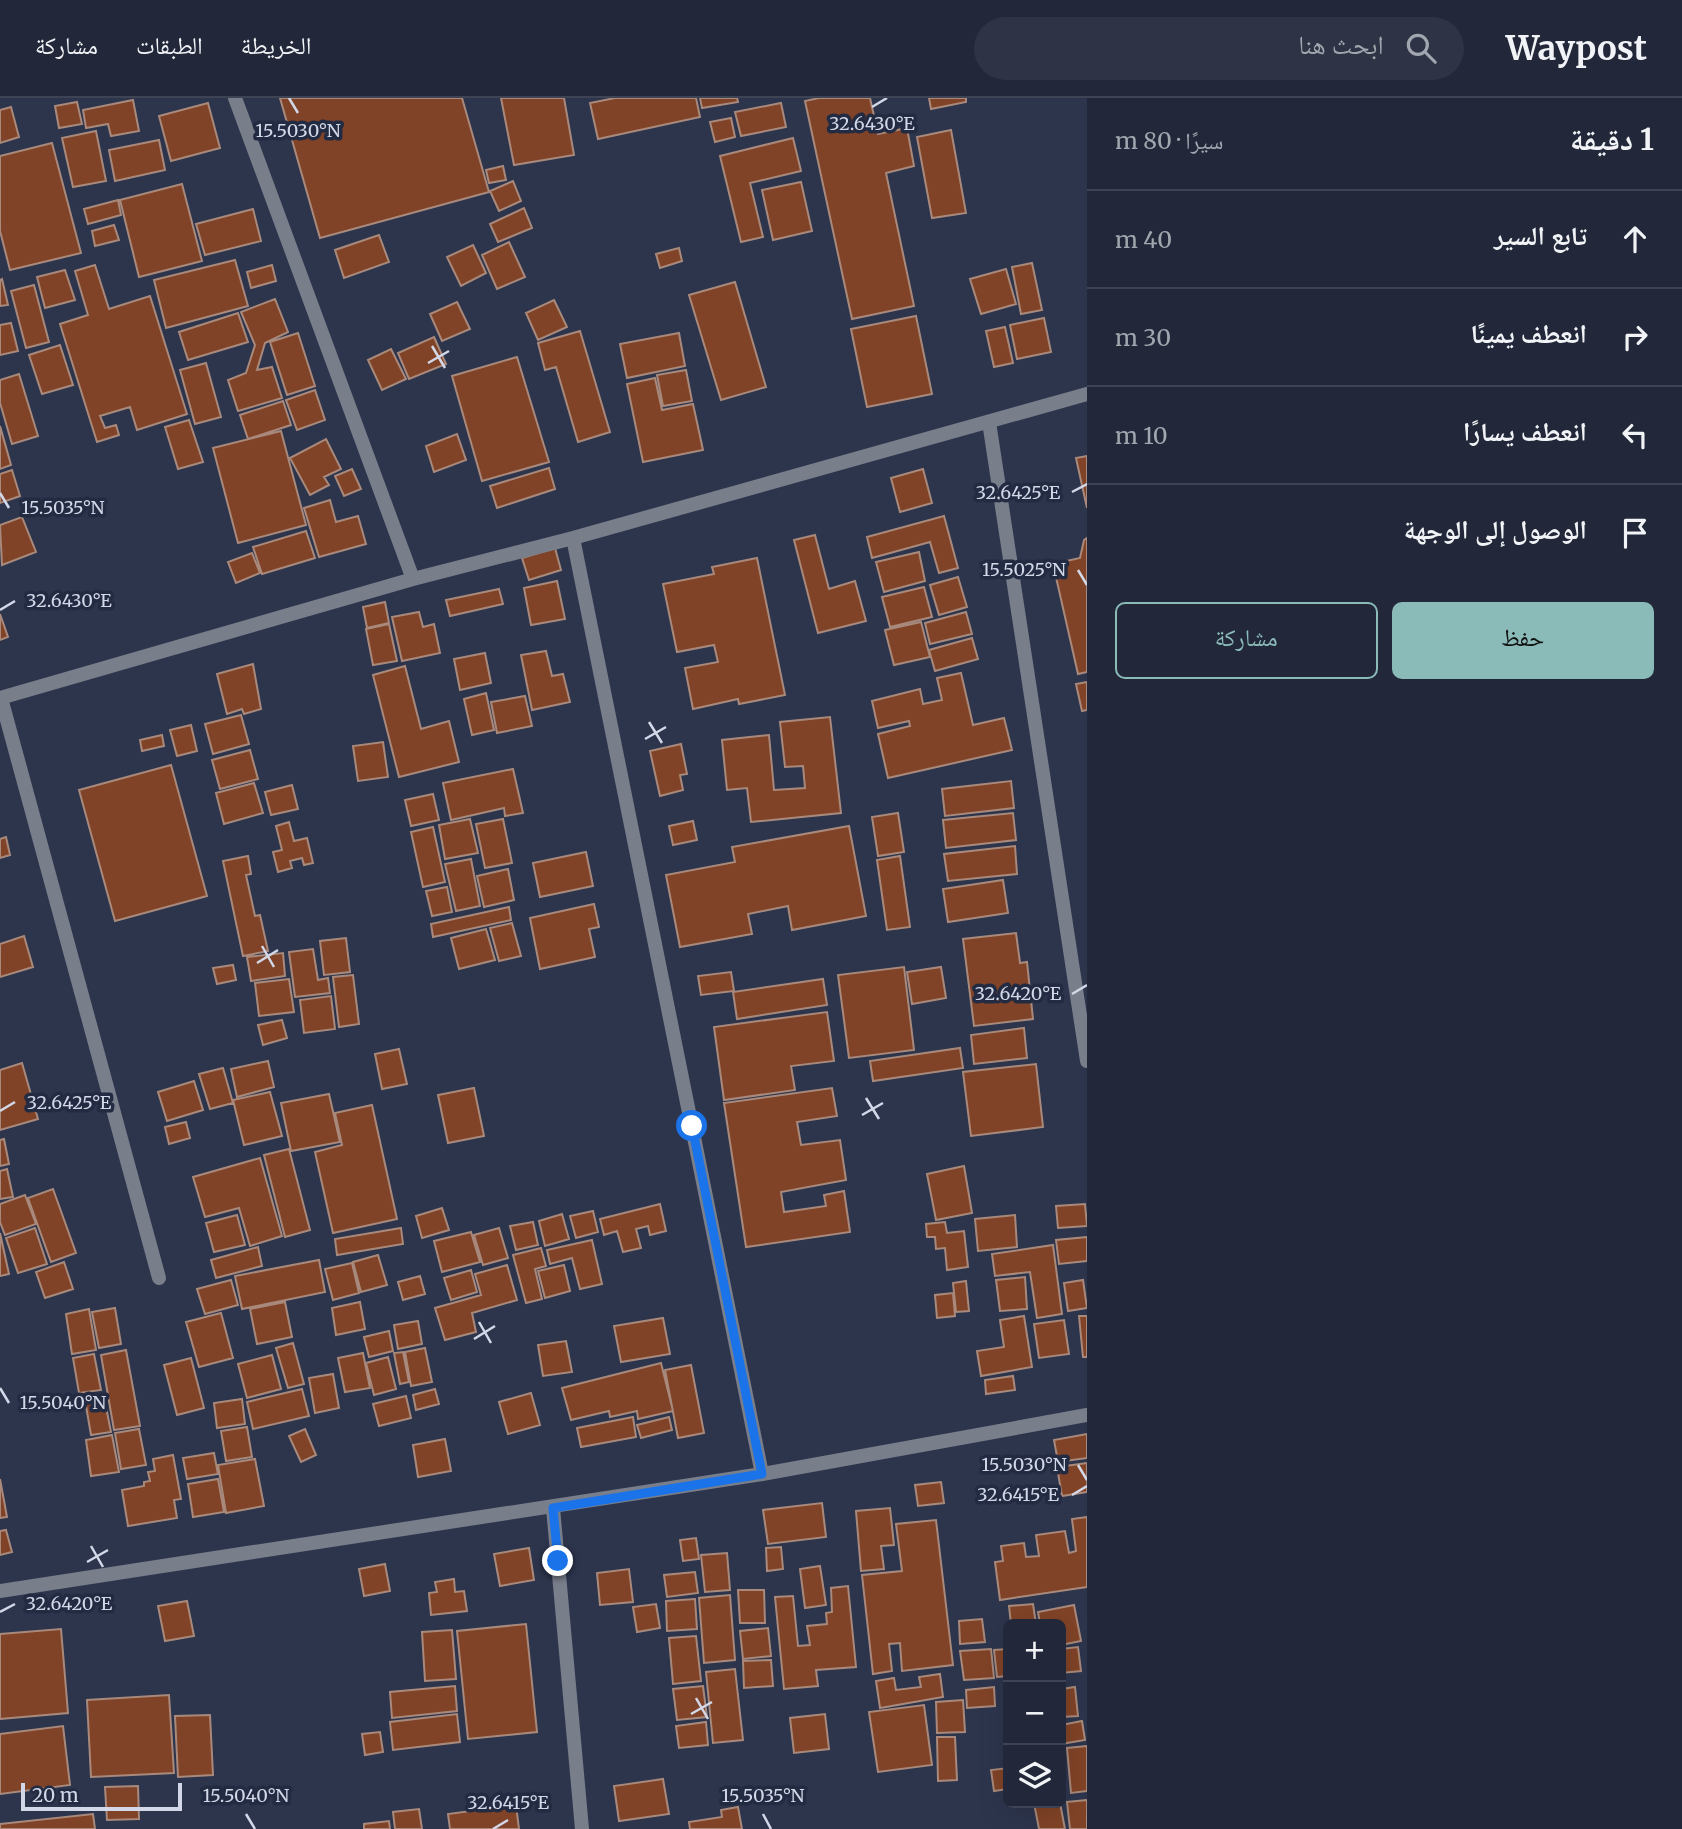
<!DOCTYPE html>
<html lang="ar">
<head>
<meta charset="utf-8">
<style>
	body { margin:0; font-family:Merriweather,"Noto Naskh Arabic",serif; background:#2e3445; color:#f1f3f6; direction:rtl }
	.controls { position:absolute; right:21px; bottom:21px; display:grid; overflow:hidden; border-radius:10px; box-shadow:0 7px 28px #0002 }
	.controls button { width:63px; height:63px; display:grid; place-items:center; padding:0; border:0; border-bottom:2px solid #3f4454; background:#22283a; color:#f1f3f6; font:35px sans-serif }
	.scale { position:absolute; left:21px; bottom:18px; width:161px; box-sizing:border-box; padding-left:7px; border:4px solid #d2d8e8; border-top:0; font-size:19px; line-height:24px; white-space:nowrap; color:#d2d8e8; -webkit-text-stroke:5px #232b42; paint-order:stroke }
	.stop { position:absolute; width:21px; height:21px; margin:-16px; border:5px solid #1a73e8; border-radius:50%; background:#fff }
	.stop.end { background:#1a73e8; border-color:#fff; box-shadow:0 2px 7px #0008 }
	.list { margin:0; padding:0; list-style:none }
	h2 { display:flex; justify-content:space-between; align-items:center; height:91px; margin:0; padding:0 28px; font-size:30px }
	h2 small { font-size:23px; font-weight:400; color:#a2a6af }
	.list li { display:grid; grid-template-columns:46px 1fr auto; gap:21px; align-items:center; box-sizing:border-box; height:98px; padding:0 28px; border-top:2px solid #3f4454 }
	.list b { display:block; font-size:26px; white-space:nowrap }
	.list em { font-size:23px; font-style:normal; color:#a2a6af }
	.actions { display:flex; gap:14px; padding:21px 28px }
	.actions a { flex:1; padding:16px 0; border:2px solid #8bbbb9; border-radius:10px; text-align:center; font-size:24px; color:#8bbbb9 }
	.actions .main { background:#8bbbb9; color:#111 }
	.icon { flex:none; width:38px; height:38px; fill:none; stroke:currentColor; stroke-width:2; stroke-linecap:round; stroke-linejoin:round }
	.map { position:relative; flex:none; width:1087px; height:1731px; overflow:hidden; direction:ltr }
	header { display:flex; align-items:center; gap:42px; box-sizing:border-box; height:98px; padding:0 35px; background:#22283a; border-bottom:2px solid #3f4454 }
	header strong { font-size:33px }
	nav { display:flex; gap:38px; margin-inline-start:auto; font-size:24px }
	.search { width:490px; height:63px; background:#2e3445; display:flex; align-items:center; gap:18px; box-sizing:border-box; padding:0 24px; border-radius:38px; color:#a2a6af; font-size:26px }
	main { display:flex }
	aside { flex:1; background:#22283a }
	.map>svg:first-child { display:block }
	.building { fill:#804327; stroke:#a8897b; stroke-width:2 }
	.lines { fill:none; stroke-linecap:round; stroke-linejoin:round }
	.minor { stroke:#797e8b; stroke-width:14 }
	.route { stroke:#1a73e8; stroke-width:9 }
	.ticks { fill:none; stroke:#d2d8e8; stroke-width:2.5 }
	.ticks-label { font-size:18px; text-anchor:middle; fill:#d2d8e8; stroke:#232b42; stroke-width:7; stroke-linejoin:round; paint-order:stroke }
</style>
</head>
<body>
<header>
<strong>Waypost</strong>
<div class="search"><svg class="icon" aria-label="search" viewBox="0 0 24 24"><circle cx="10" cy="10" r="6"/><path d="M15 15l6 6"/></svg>ابحث هنا</div>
<nav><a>الخريطة</a><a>الطبقات</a><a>مشاركة</a></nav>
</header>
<main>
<aside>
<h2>1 دقيقة<small>سيرًا · 80 m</small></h2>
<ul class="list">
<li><svg class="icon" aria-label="ahead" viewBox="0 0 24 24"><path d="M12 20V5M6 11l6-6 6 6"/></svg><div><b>تابع السير</b></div><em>40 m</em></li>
<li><svg class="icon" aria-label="right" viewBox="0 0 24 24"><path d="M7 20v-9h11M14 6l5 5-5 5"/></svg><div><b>انعطف يمينًا</b></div><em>30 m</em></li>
<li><svg class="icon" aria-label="left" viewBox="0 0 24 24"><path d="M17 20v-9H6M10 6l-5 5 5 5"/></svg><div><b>انعطف يسارًا</b></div><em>10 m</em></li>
<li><svg class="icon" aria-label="arrive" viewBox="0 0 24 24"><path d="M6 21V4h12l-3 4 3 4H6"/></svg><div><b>الوصول إلى الوجهة</b></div></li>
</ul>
<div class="actions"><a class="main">حفظ</a><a>مشاركة</a></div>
</aside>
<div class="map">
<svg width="1087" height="1731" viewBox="0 0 1087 1731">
	<rect width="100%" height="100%" fill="#2d354d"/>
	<path class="building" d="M280,0H462L489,94L320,140Z
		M501,0H564L574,57L514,67Z
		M615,0H696L700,19L598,41L590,5Z
		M700,0H737L738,4L702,10Z
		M819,0H870L878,36L907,30L914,68L886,75L914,208L852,221L805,3Z
		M929,0H966V4L931,11Z
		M133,2L139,33L111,38L108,26L86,30L83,12Z
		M77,4L82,26L59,30L55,8Z
		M208,5L220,50L171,63L159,18Z
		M781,5L786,29L741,38L735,14Z
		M11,9L19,39L0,45V12Z
		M731,20L735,39L715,44L710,24Z
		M951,32L966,115L932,120L917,39Z
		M96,33L106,83L73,89L62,40Z
		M793,40L801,73L750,85L763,139L741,144L720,58Z
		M159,42L165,72L115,83L109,52Z
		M52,45L81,155L10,172L0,133V58Z
		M503,68L506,82L489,85L486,72Z
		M513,83L521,103L499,113L490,93Z
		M801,84L812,133L773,142L762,92Z
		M182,86L202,163L139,179L120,102Z
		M118,102L121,117L88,126L84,111Z
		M524,110L532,130L498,144L490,126Z
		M253,111L261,143L205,157L196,126Z
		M114,127L119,142L95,148L92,133Z
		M379,137L389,164L344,180L335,152Z
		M509,144L525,179L497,191L482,157Z
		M473,147L486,175L461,188L447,159Z
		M679,150L682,163L660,170L656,156Z
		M235,162L248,208L166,230L154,182Z
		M1032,165L1042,212L1021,216L1012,169Z
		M95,167L109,211L150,198L187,316L137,332L130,309L100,318L105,330L116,327L119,337L97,344L60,226L88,217L75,173Z
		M272,167L276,183L251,190L247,174Z
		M1006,171L1016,206L981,216L970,181Z
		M65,172L75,202L45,210L37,179Z
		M2,181L8,207L0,208V182Z
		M735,184L766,289L721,302L689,197Z
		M34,187L49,244L26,250L11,193Z
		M275,201L288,234L265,245L257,272L272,269L282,300L238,313L228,282L246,275L255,247L241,214Z
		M554,202L567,229L538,242L526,215Z
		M457,204L470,231L442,243L430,216Z
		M238,215L248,244L188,262L179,234Z
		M916,218L932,296L867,309L851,231Z
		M1044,220L1051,254L1017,261L1010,227Z
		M11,225L18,253L0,257V227Z
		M1005,229L1013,265L994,269L986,233Z
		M580,233L610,334L578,344L556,269L545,272L538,245Z
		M298,235L315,288L287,297L270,244Z
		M679,235L685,268L627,280L620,246Z
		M434,239L446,266L409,281L398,255Z
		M60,247L73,287L42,296L29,257Z
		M391,251L406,281L382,292L368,262Z
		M517,259L549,364L482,383L452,278Z
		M206,265L221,319L195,326L180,272Z
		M686,272L692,303L663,308L657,277Z
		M19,276L38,338L12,346L0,305V282Z
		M655,280L662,312L693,306L703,352L643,364L627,286Z
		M315,292L325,322L297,332L286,302Z
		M283,303L291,327L248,341L240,317Z
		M189,322L203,364L178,371L165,329Z
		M0,328L11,367L0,371Z
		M281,333L306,427L238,445L213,350Z
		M457,336L466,362L434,374L426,348Z
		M326,341L341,371L324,379L329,387L310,397L290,360Z
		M1087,358V410L1076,360Z
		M549,370L555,391L497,410L490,388Z
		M352,371L361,391L344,398L335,378Z
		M923,371L932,405L900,414L891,380Z
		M12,372L20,398L0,405V376Z
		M330,402L336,424L358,418L366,446L319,459L304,410Z
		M944,418L958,470L939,475L930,444L872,460L867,439Z
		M22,419L36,454L2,467L0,427Z
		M306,433L315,460L262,476L253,449Z
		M815,437L829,491L855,483L866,523L818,535L794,442Z
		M1087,440V574L1078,576L1053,466L1080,460L1084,442Z
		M555,450L561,472L529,482L522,460Z
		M919,454L925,483L884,494L876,464Z
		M252,455L260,475L236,485L228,464Z
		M757,460L785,597L739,606L738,601L693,611L685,570L718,564L714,547L677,554L663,486L714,476L712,469Z
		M958,479L967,509L939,517L930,487Z
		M557,483L565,521L531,527L524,490Z
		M924,489L932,519L890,529L882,499Z
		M499,491L503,506L450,518L446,502Z
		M385,504L389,525L367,530L363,509Z
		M419,514L423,529L434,526L440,555L402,563L392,519Z
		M966,514L972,536L930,546L925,525Z
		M0,516L8,539L0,542Z
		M921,524L930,559L894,567L885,532Z
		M389,526L397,563L373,567L366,531Z
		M972,540L978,561L935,573L929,552Z
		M546,553L552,578L563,576L570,604L532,612L521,557Z
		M485,555L491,585L460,592L454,561Z
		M253,566L261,611L244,616L242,611L227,616L217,576Z
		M405,568L421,631L449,623L459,664L399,679L373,577Z
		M961,575L973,627L1004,620L1012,652L888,680L878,636L910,628L909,623L878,630L872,603L920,591L923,606L942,602L937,580Z
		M1087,584V612L1082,613L1076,586Z
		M486,595L494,632L472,637L464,601Z
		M525,598L532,628L497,635L491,604Z
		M241,617L249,646L213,656L205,626Z
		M830,619L841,715L751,724L747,690L727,692L722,642L769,637L774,692L805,690L803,668L785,669L780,624Z
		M191,627L197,653L177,658L170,632Z
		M162,637L164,648L142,653L140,642Z
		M383,644L388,679L358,683L353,648Z
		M681,646L687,676L680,677L683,692L660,698L650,653Z
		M250,652L258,681L220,691L212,662Z
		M171,667L207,798L115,823L79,692Z
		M513,671L523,715L505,718L504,710L451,722L443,685Z
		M1011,683L1014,710L945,718L942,691Z
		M254,685L263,715L224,726L216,695Z
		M292,687L298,711L271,717L265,694Z
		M433,696L439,722L411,728L405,702Z
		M898,715L904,754L878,758L872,719Z
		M1013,715L1016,742L946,750L943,722Z
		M470,721L478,755L445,761L439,727Z
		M503,721L512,765L485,770L476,726Z
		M693,723L697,742L673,747L669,728Z
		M289,724L294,743L307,740L313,765L304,767L302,760L290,763L292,770L278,774L273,754L282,752L276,728Z
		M849,728L866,818L792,832L788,808L748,816L752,836L680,849L666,777L735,764L732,749Z
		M433,729L445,784L423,789L411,734Z
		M6,739L10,757L0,760V741Z
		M1015,748L1017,776L948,783L944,756Z
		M586,754L593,788L540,799L533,765Z
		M248,758L251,776L246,777L255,818L260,817L268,853L243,858L223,763Z
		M900,758L910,829L887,832L877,762Z
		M471,761L480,808L456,813L445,766Z
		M508,771L514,802L484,809L477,778Z
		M1003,782L1008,815L948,824L943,791Z
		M447,789L452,814L432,818L426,793Z
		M594,806L599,829L589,831L595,859L540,871L530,820Z
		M509,809L511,822L433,839L431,826Z
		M512,825L521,858L499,863L490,830Z
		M486,831L495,862L459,871L451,840Z
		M1016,835L1020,865L1027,864L1033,921L974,928L963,841Z
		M24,838L33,869L0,879V846Z
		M346,840L350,874L324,877L320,843Z
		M313,851L318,882L328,880L330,895L295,899L289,854Z
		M283,855L285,878L251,883L247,859Z
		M233,867L236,882L217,886L213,870Z
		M904,869L914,952L849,960L838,877Z
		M941,869L946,900L912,906L907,874Z
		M731,874L734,893L701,897L698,878Z
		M353,877L359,926L339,929L333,879Z
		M289,881L294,914L259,918L255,885Z
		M823,881L827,907L737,921L733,894Z
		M331,898L335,931L304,935L300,902Z
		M827,914L834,963L791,968L795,992L724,1002L714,929Z
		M282,922L287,940L263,947L258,927Z
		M1024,930L1027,960L974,966L971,937Z
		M960,950L963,970L873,983L870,963Z
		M399,951L407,986L382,991L375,956Z
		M268,963L274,989L237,999L231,971Z
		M22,965L38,1021L0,1032V972Z
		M1036,966L1043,1029L971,1038L963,974Z
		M223,970L233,1005L210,1011L199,976Z
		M194,983L203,1012L167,1023L158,994Z
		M474,990L484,1038L448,1045L438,997Z
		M832,990L837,1018L797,1024L801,1047L840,1042L846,1082L781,1094L784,1114L826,1108L824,1097L844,1093L850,1134L746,1149L724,1005Z
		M270,994L282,1038L244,1047L233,1002Z
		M329,996L340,1044L291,1053L281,1005Z
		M372,1007L397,1121L333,1135L315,1054L342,1047L335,1015Z
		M186,1024L190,1040L169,1046L165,1029Z
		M4,1041L9,1066L0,1068V1042Z
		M289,1051L310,1132L285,1139L264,1057Z
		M260,1060L282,1138L250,1148L239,1110L205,1119L193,1079Z
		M964,1068L972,1115L936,1122L927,1076Z
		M7,1071L13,1099L0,1101V1073Z
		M53,1091L76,1155L51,1164L28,1100Z
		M25,1097L36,1126L5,1137L0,1124V1106Z
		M660,1106L666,1133L650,1137L648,1128L636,1131L641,1150L623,1154L617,1133L604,1137L600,1121Z
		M1085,1106L1087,1128L1058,1130L1056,1108Z
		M442,1110L449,1132L422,1140L416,1118Z
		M593,1113L598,1134L576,1140L570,1118Z
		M562,1116L569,1141L545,1148L539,1123Z
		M237,1117L245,1147L214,1154L206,1125Z
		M1015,1117L1017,1149L978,1153L975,1121Z
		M533,1124L538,1147L516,1152L510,1128Z
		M945,1124L947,1135L964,1133L968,1169L947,1172L945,1150L936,1151L935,1139H927L926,1126Z
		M35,1130L47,1166L18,1175L6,1140Z
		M401,1130L403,1146L337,1157L335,1141Z
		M499,1130L508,1160L483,1167L474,1137Z
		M471,1134L480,1164L442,1174L434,1143Z
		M0,1135L9,1176L0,1178Z
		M1087,1139V1163L1059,1166L1056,1142Z
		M592,1142L602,1186L580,1191L572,1160L550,1166L547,1152Z
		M1053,1147L1062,1216L1037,1220L1030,1174L995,1178L992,1156Z
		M258,1149L262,1168L216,1180L211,1162Z
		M541,1150L546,1168L535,1171L542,1201L526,1205L513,1157Z
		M378,1157L387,1187L361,1194L353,1164Z
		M319,1162L325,1194L242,1211L235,1178Z
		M64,1164L73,1191L45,1200L36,1174Z
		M352,1165L359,1195L333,1202L325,1171Z
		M507,1167L517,1202L472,1215L476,1234L445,1242L435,1210L481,1197L475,1176Z
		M564,1167L570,1193L545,1200L538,1173Z
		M471,1172L477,1194L451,1202L444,1180Z
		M420,1178L425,1196L403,1202L398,1184Z
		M1025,1179L1027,1211L1000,1213L996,1182Z
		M231,1182L238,1207L205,1216L197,1191Z
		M1083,1182L1087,1210L1068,1213L1064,1185Z
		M966,1183L969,1213L956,1214L953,1185Z
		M953,1195L955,1218L937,1220L935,1197Z
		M285,1204L292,1239L257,1246L250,1211Z
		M360,1204L365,1231L336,1237L332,1210Z
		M115,1210L121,1246L99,1250L92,1214Z
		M89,1211L96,1252L72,1256L66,1216Z
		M221,1215L233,1260L199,1269L186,1224Z
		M1024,1218L1032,1269L981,1278L977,1253L1004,1249L1000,1222Z
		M1079,1218H1087V1259H1083Z
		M663,1220L670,1256L621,1264L614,1228Z
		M1064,1222L1069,1256L1039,1260L1034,1226Z
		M418,1223L422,1246L398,1251L394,1227Z
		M389,1233L393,1253L369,1259L364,1239Z
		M566,1243L572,1274L543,1278L538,1247Z
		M293,1245L304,1286L288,1290L276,1250Z
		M425,1250L432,1284L411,1288L405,1254Z
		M126,1252L140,1328L114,1332L101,1257Z
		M403,1254L409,1284L400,1286L394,1255Z
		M363,1255L370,1290L345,1294L338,1260Z
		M94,1256L101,1292L79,1295L73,1260Z
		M272,1257L281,1291L247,1300L238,1266Z
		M388,1259L396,1291L374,1297L366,1265Z
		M191,1260L204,1310L177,1317L164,1267Z
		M661,1265L673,1313L638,1321L637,1313L610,1319L609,1313L571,1322L562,1290Z
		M691,1267L704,1335L678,1340L665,1272Z
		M333,1276L339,1310L315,1315L309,1280Z
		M1013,1278L1015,1292L986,1296L985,1282Z
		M302,1291L309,1318L253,1331L247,1304Z
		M435,1291L439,1306L416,1312L413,1297Z
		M531,1295L540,1327L508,1336L499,1304Z
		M406,1298L411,1320L379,1328L373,1306Z
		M104,1299L111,1334L91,1337L85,1302Z
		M242,1301L245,1326L217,1330L214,1305Z
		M633,1319L636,1339L581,1349L577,1330Z
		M669,1319L672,1332L641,1340L637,1327Z
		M247,1329L252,1359L226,1363L221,1333Z
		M139,1331L146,1367L121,1371L115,1335Z
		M305,1331L316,1357L301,1364L289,1338Z
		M1087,1336V1360L1058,1364L1054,1342Z
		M112,1337L119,1374L91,1378L86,1342Z
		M445,1341L451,1373L418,1379L413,1347Z
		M214,1355L218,1376L187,1381L183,1360Z
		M173,1357L181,1401L174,1402L177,1420L128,1428L122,1392L144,1388V1384L150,1383L148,1374L155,1373L153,1361Z
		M255,1361L264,1408L226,1415L218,1367Z
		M1087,1365V1394L1062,1398L1057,1369Z
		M0,1381L7,1419L0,1420Z
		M218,1381L224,1414L193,1419L188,1386Z
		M941,1384L944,1405L918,1408L915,1387Z
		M822,1405L826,1439L768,1446L763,1412Z
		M890,1410L894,1447L881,1448L884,1471L861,1473L856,1413Z
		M1087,1419V1489L1000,1502L995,1464L1003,1463L1001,1448L1024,1445L1026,1459L1039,1458L1036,1437L1065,1433L1069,1455L1076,1453L1072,1421Z
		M936,1422L953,1567L902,1573L900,1545L889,1546L892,1573L873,1576L862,1477L902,1473L896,1426Z
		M6,1432L12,1454L0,1457V1433Z
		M696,1440L699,1461L683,1463L680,1442Z
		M781,1449L783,1471L767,1473L766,1450Z
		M529,1450L534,1482L500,1488L494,1456Z
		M727,1455L730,1492L705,1494L701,1457Z
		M385,1466L390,1493L364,1498L359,1471Z
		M820,1468L826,1507L805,1510L800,1471Z
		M629,1471L633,1504L600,1507L597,1475Z
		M695,1474L698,1495L667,1499L664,1477Z
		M454,1481L455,1494L464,1493L467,1513L431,1517L429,1495L437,1494L435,1484Z
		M848,1488L856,1569L816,1572L818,1588L784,1591L775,1499L793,1498L798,1548L810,1547L807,1528L827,1526L826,1515L832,1514L831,1490Z
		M738,1492H764L765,1525H740Z
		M730,1497L735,1562L704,1565L699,1500Z
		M695,1501L697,1531L667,1533L666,1503Z
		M187,1503L194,1538L165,1543L158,1508Z
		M656,1506L660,1530L637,1534L633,1509Z
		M1033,1506L1036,1526H1011L1009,1508Z
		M1074,1507L1081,1543L1061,1547V1526H1040L1038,1514Z
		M982,1521L985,1544L960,1546L959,1523Z
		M526,1526L537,1634L468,1641L457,1533Z
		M768,1530L771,1558L743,1561L740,1533Z
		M61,1531L68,1615L0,1621V1536Z
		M452,1532L456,1581L425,1583L422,1534Z
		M696,1538L701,1583L673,1586L669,1540Z
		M1078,1549L1081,1573L1061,1575V1551Z
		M991,1551L994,1580L964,1582L960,1553Z
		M1008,1551V1578L997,1579L994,1552Z
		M771,1562L773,1588L744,1590L743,1563Z
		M735,1571L743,1642L713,1645L706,1574Z
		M940,1576L943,1599L880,1610L876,1583L894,1580L896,1592L921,1589L919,1579Z
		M455,1588L457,1613L392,1620L390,1594Z
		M703,1588L707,1619L677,1622L673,1591Z
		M994,1589L995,1608L967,1610L966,1592Z
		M1075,1589L1078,1618L1061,1619V1591Z
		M169,1597L174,1675L91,1679L87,1602Z
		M963,1602L965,1634L937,1635L936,1604Z
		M924,1607L932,1667L878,1674L869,1614Z
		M457,1616L460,1644L393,1652L390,1624Z
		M825,1616L829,1651L794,1655L790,1620Z
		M210,1617L213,1677L178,1679L175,1618Z
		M1082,1623L1085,1642L1061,1646V1627Z
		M706,1624L708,1647L679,1650L676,1628Z
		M63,1628L70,1687L0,1696V1636Z
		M380,1634L383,1654L365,1657L362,1636Z
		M937,1639H955L957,1682L938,1683Z
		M1087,1648V1693L1071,1695L1067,1650Z
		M1061,1652L1064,1682H1061Z
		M1008,1670V1691L994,1693L991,1672Z
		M663,1681L669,1716L619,1723L614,1688Z
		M138,1688L139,1721L107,1722L105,1689Z
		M1087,1702V1731H1070L1067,1704Z
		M1034,1705H1060L1065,1731H1039Z
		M516,1707L519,1731H450L448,1716Z
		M738,1709L742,1731H690L689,1724L722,1719L721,1712Z
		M419,1711L422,1731H395L393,1714Z
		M93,1716L95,1731H0V1726Z
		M389,1723L390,1731H364V1726Z"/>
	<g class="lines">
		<path class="minor" d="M235,0L413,481
			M989,324L1087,963
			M573,440L762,1376
			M0,600L413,481L573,440L1087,296
			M1,600L159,1180
			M553,1410L582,1731
			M0,1493L762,1376L1087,1317"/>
	</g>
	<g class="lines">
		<path class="route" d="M558,1463L553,1410L762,1376L692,1028"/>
	</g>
	<path class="ticks" d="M289,0L298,15M872,9L887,0M432,248L445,270M428,265L449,253M1072,394L1087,386M0,395L9,410M1078,472L1087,487M0,512L15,503M649,624L662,645M645,641L666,629M262,848L274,869M257,865L278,852M1072,896L1087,887M866,1000L879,1021M0,1013L15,1004M862,1017L883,1005M479,1224L491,1245M474,1241L495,1228M0,1290L9,1305M1078,1367L1087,1382M1072,1397L1087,1388M91,1448L103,1469M87,1464L108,1452M0,1514L15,1506M696,1600L708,1621M691,1616L712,1604M246,1716L255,1731M763,1716L771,1731M493,1731L508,1722"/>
	<g class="ticks-label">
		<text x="872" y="32">32.6430°E</text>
		<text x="298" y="39">15.5030°N</text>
		<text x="1018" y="401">32.6425°E</text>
		<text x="63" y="416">15.5035°N</text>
		<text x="1024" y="478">15.5025°N</text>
		<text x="69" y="509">32.6430°E</text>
		<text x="1018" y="902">32.6420°E</text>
		<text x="69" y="1011">32.6425°E</text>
		<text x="63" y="1311">15.5040°N</text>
		<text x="1024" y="1373">15.5030°N</text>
		<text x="1018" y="1403">32.6415°E</text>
		<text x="69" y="1512">32.6420°E</text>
		<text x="246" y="1704">15.5040°N</text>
		<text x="763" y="1704">15.5035°N</text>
		<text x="508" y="1711">32.6415°E</text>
	</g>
</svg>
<div class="controls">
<button>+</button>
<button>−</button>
<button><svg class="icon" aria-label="layers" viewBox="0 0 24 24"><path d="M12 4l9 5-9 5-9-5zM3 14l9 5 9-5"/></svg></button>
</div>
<div class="scale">20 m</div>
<div class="stop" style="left:692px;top:1028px"></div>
<div class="stop end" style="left:558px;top:1463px"></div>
</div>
</main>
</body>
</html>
